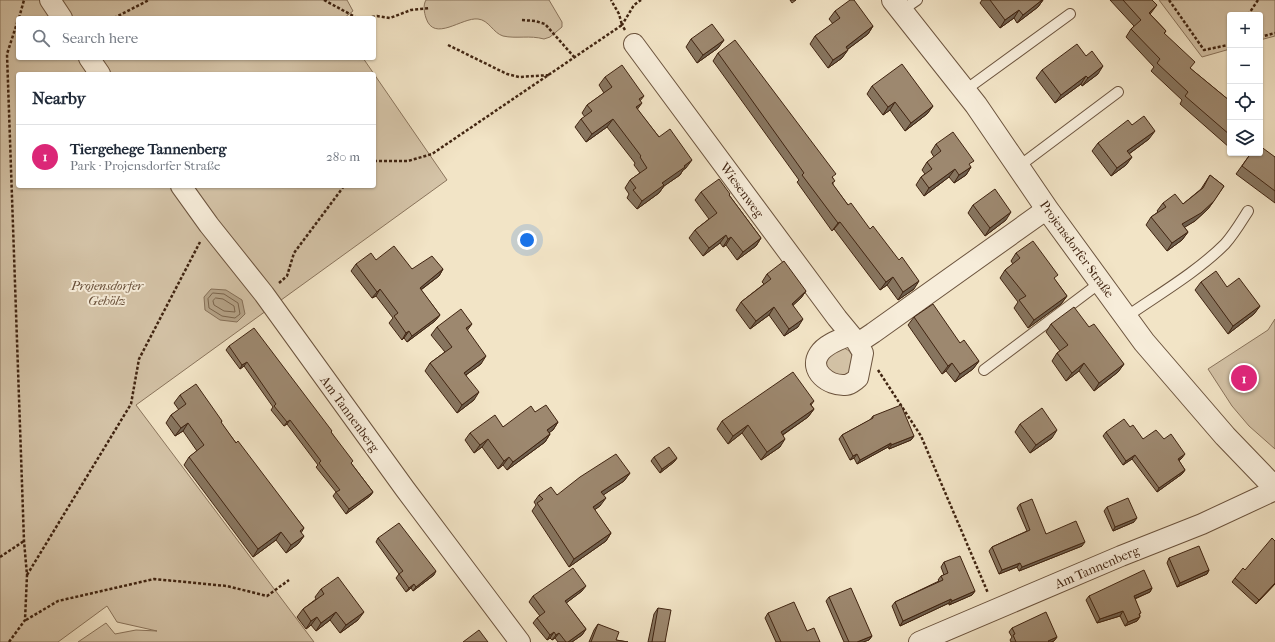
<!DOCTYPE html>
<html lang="en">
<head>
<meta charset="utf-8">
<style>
	body { margin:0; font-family:"IM FELL French Canon",serif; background:#f2f2f3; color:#1f2937 }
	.controls { position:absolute; right:12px; top:12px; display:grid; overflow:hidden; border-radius:4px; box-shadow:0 1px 3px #0004 }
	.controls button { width:36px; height:36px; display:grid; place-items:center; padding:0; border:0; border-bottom:1px solid #e0e1e3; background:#fff; color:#1f2937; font:20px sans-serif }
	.you { position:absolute; left:527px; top:240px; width:14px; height:14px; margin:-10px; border:3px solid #fff; border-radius:50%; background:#1a73e8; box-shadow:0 0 0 6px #1a73e833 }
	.badge { display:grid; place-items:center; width:26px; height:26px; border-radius:50%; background:#db2777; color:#fff; font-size:13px; font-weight:700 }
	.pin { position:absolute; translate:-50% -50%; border:2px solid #fff; box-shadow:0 1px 4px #0006 }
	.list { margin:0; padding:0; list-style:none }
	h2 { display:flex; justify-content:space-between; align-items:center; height:52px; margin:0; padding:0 16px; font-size:17px }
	h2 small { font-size:13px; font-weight:400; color:#747a83 }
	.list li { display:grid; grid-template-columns:26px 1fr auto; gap:12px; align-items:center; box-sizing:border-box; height:64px; padding:0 16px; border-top:1px solid #e0e1e3 }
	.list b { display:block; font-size:15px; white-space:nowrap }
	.list p { margin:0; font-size:13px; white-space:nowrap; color:#747a83 }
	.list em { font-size:13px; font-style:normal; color:#747a83 }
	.icon { flex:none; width:22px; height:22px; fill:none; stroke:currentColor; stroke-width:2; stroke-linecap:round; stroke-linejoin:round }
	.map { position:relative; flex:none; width:1275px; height:642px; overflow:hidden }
	.search { position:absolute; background:#fff; box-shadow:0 1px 3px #0004; left:16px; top:16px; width:360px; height:44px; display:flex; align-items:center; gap:10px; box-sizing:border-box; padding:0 14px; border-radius:4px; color:#747a83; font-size:15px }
	.panel { position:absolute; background:#fff; box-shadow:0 1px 3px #0004; left:16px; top:72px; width:360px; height:116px; border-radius:4px }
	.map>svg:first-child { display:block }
	.green { fill:#d4c3a7; stroke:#8a745c; fill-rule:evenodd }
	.water { fill:#b5a388; stroke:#867058 }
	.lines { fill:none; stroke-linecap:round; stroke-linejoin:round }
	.shore { stroke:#7a644c; stroke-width:1 }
	.service-casing { stroke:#6c543e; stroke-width:12 }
	.minor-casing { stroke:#6c543e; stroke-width:22 }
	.tertiary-casing { stroke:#6c543e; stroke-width:24 }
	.path { stroke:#402411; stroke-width:2.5; stroke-dasharray:3 2; stroke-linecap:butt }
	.service { stroke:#f7edda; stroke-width:10 }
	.minor { stroke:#f7edda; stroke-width:20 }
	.tertiary { stroke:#f7edda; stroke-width:22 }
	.wall { fill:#87755f; stroke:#402411 }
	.shaded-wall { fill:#6e5f4e; stroke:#402411 }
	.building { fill:#9d886f; stroke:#402411 }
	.labels { text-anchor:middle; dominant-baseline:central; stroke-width:4; stroke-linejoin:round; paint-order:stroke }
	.street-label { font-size:13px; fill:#402411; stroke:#f7edda }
	.park-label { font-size:13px; font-style:italic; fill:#654c36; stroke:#f7edda }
</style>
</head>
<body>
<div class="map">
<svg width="1275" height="642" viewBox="0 0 1275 642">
	<rect width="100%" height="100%" fill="#f2e4c6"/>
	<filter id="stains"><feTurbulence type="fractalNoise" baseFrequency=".005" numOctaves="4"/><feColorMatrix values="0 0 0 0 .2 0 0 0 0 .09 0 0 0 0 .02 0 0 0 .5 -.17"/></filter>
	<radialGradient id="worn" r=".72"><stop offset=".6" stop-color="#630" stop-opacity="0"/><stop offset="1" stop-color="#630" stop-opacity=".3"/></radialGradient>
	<path class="green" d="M0,0H347L353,11L344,18H18V58H363L447,180L136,405L314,642H78L106,623L115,634L136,630L157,631L117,622L107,606L58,642H0ZM18,74H374V186H18Z
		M426,0H549L562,22V27L550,37L544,39C530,35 516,39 503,36C493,33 489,20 478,19C462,17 434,43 426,18C424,12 423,5 426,0Z
		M1159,0H1275V36L1260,40V15H1230V49L1202,57Z
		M1275,319V449L1249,426L1232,406L1208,369L1268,330Z
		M841,347C852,350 853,356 854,366L846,376L832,375L825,363V359Z"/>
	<path class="water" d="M211,289L226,290L242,300L245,314L237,322L220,320L205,310L204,297Z"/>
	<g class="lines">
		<path class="shore" d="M213,293L224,294L238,303L240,314L235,318L222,316L209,308L208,299Z
			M216,298L223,299L234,306L235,312L224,311L214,305L213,301Z"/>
		<g class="service-casing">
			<path id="service" d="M901,11L917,0
				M964,91L1070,14
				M1018,167L1118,92
				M1126,317C1159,294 1197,272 1225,244C1234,234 1241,222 1248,211
				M984,370L1101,282"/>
		</g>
		<g class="minor-casing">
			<path id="minor" d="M50,0L62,18
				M634,44L837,318L856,341L864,339L873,333L1047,209
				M89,58L100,74
				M181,186L209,225L264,294L405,489L520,642
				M851,335C841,339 825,344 819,354C808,371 829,386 845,385C849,385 855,381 858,378L863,353L856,341
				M919,642L1121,556L1202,524L1275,490"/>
		</g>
		<g class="tertiary-casing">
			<path id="tertiary" d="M893,0L976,105L1047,209L1144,342L1225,436L1275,488"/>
		</g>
		<path class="path" d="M324,0L357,18
			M1169,0L1204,50L1228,45L1230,42
			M1248,15L1258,0
			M19,18L24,0
			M114,18L149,0
			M367,18L377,16L390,18L411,10L430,8
			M522,20L535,21L545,24L575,58
			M625,30L622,25L634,5L641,0
			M1260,37L1275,33
			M448,45L507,74L519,77L550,75
			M374,161H408L432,154L622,25L619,14L611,0
			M279,283L287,276L294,253L344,186
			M878,370L921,436L988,593
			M0,557L24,541
			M27,575L131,404L139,359L200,242
			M26,620L58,601L154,579L227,586L267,596L289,580
			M9,642L25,620L27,575L24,541L7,54L18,20"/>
		<use href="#service" class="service"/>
		<use href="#minor" class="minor"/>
		<use href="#tertiary" class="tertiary"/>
	</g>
	<path class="wall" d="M790,0H796L792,3Z
		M982,0H1043L1038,7L1017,23L1014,18L1000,28L980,3Z
		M1110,0H1152L1150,14L1166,31L1164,34L1191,69L1230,101V148L1180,104L1182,100L1151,71L1154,67L1126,37L1131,29L1134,26Z
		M835,11L873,26L868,34L848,49L842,58L828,68L810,44L815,36L833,24L829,19Z
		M691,39L724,40L718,48L697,63L686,47Z
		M718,53L833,178V185L848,205L914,289L898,300L887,285L880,290L834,229L832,231L797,182L799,180L713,61Z
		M1086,56L1098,74L1082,86L1081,84L1055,103L1036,78L1042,70Z
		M605,77L644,96L640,101L637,109L659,137L686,168L683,170L680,175L664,186L659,193L637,209L627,198L629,194L625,188L630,180L640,173L634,165L635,163L607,127L586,142L575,127L581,119L585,117L582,113L587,105L604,93L599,85Z
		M872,86L933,106L927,114L905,131L890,110L883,115L867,94Z
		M1132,125L1149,139L1129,154L1132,157L1126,165L1111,176L1092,151L1098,143Z
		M936,144L971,167L966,175L954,183L949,177L924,196L916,185L921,177L925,174L922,170L927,162L934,157L931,152Z
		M1251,153L1275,157V203L1236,174Z
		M1210,175L1224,186L1208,209L1195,221L1184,227L1188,232L1182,240L1167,251L1146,225L1151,217L1158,212L1157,211L1163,203L1183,204L1201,189Z
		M701,192L730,194L729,195L761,238L756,246L737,260L726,245L723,247L720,243L703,256L689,238L695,230L709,219L695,200Z
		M973,205L1006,220L985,236L968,213Z
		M1016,253L1055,280L1067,296L1061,304L1028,328L1014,308L1018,302L1000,278L1005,270L1013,264L1011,261Z
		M376,260L412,269H443L439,276L421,290L440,315L435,321L407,342L404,338L402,340L389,323L393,318L376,296L372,298L351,271L356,264Z
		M767,274L806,291L801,298L793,305L798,327L784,336L769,315L750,329L736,310L741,302L764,284L762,282Z
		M1201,282L1227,287L1260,306L1254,314L1228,334L1195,290Z
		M914,317L960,343L979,361L973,369L955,382L946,371L942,374L908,325Z
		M1051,324L1089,327L1124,364L1118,372L1094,391L1079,371L1066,381L1052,361L1057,353L1060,351L1046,332Z
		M437,327L467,330L481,364L466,375L474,400L457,413L425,371L430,363L445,352L431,335Z
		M229,346L331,432L351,463L373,492L370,496L346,514L333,496L336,492L316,467L318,465L287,424L284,426L271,410L273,407L244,366L240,369L226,350Z
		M180,395L222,421L221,423L236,443L304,528L301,533L304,536L298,544L286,553L276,540L253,557L184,465L189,457L197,451L183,431L175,436L166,423L171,415L179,410L174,403Z
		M814,401L811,405L814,409L808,417L783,435L780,447L761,460L742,433L728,444L717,429L722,421Z
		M535,412L558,422L553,430L549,432L550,434L545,442L507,470L503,465L498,469L482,447L474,453L465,440L470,433L503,427Z
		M873,416L914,436L911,440L889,449L888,447L857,464L854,458L850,460L839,439L842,435L870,420Z
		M1020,424L1052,438L1030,453L1015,432Z
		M1130,427L1143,439H1164L1182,458L1179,461L1185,470L1182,474L1157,492L1132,459L1123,465L1103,436L1106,432Z
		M654,457L677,458L674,462L660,473L651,461Z
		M630,473L624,481L603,495L600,506L594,510L611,533L606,541L569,567L532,511L536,505L534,502L539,495H557Z
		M1020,504L1046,534L1082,546L1019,571L1017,567L999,574L989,551L992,547L1027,531L1017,508Z
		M1107,507L1134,522L1113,531L1104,511Z
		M378,538L434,575L413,591L411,588L406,592L396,578L399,574L376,542Z
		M1169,558L1209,570L1207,574L1177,587L1167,563Z
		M944,562L975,591L972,595L949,605V603L900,626L892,606L895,602L939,581L938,580L941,576L944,575L941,567Z
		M1245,570L1275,584L1256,604L1232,582L1235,578Z
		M1152,588L1150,592L1135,599L1140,616L1137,621L1125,626L1120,616L1097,623L1086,600L1089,596Z
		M321,589L358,620L340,633L330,620L316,631L311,625L306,629L297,617L303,609L316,599L315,597Z
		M582,591L566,603L586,629L582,635L572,642H558L555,638L552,640L550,638L547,640L533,623L537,618L540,616L529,602L533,596Z
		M829,597L872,636L869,640L863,642H844L826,601Z
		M658,608L665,642H648L654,614Z
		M768,613L807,631L820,642H776L765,618Z
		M598,624L616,640L628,642H589L594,630Z
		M1012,628L1057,637L1054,641L1051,642H1011L1010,640L1012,637L1009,632Z"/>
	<path class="shaded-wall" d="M1042,0H1043L1038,7L1017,23L1023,15Z
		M1157,5L1151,13L1144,21L1149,13Z
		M1019,10L1014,18L1000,28L1005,20Z
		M873,26L868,34L840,55L846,47Z
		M724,40L718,48L697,63L703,55Z
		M848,50L842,58L828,68L833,60Z
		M1103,66L1098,74L1082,86L1088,78Z
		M1086,76L1081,84L1055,103L1061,95Z
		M895,102L890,110L883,115L888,107Z
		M642,103L636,111V107Z
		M933,106L927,114L905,131L911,123Z
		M613,119L607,127L586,142L592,134Z
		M1155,131L1149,139L1122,159L1127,151Z
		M1132,157L1126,165L1111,176L1117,168Z
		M692,160L686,168L683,170L680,175L664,186L659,193L637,209L642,201L662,183Z
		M971,167L966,175L954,183L959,175Z
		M955,169L949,177L924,196L929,188Z
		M1214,201L1208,209L1195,221L1177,232L1182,224Z
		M1011,212L1006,220L985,236L990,228Z
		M840,222L834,229L832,231L838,223Z
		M1188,232L1182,240L1167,251L1172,243Z
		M726,235L720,243L703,256L709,248Z
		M731,237L726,245L723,247L728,239Z
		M761,238L756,246L737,260L743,252Z
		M443,269L439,276L415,294L420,288Z
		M893,277L887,285L880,290L886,282Z
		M919,281L914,289L898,300L903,292Z
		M380,289L376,296L372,298L377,292Z
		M806,291L801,298L787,311L792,304Z
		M1067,296L1061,304L1028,328L1034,320Z
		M1260,306L1254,314L1228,334L1233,326Z
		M774,307L769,315L750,329L756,321Z
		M440,315L435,321L407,342L412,336Z
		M803,319L798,327L784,336L789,329Z
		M472,324L466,332V328Z
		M409,331L404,338L402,340L406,333Z
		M486,356L481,364L459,380L464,373Z
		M979,361L973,369L955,382L960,374Z
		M247,362L244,366L240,369L242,365Z
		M952,363L946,371L942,374L948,366Z
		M1084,363L1079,371L1066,381L1072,373Z
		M1124,364L1118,372L1094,391L1099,383Z
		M479,392L474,400L457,413L462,405Z
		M814,409L808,417L775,440L781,432Z
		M290,420L287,424L284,426L287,422Z
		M558,422L553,430L542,438L547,430Z
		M188,423L183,431L175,436L181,428Z
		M748,425L742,433L728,444L733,436Z
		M1057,430L1052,438L1030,453L1036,445Z
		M550,434L545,442L507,470L513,462Z
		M914,436L911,440L889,449L891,445Z
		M488,439L482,447L474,453L480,445Z
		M785,439L780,447L761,460L767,452Z
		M891,443L888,447L857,464L860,460Z
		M857,454L854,458L850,460L853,456Z
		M1185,454L1182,458L1175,463L1178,459Z
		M1135,455L1132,459L1123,465L1126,461Z
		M509,457L503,465L498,469L504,461Z
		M677,458L674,462L660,473L662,469Z
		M1185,470L1182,474L1157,492L1159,488Z
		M630,473L624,481L596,500L601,492Z
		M373,492L370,496L346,514L349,509Z
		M606,498L600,506L587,515L593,507Z
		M1137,518L1134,522L1113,531L1115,527Z
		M281,532L276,540L253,557L258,549Z
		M611,533L606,541L569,567L574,559Z
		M304,536L298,544L286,553L291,545Z
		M1085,542L1082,546L1019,571L1022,567Z
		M1020,563L1017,567L999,574L1002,570Z
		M1209,570L1207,574L1177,587L1180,583Z
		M436,571L434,575L413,591L416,587Z
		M1275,583V584L1256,604L1259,600Z
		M414,584L411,588L406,592L409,588Z
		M586,586L582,591L561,607L565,601Z
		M1152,588L1150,592L1131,600L1134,596Z
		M975,591L972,595L949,605L952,601Z
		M951,599L949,603L900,626L903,621Z
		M1123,611L1120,616L1097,623L1100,619Z
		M336,612L330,620L316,631L321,623Z
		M364,612L358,620L340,633L346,625Z
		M317,617L311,625L306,629L311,621Z
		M1140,617L1137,621L1125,626L1128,622Z
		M586,629L582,635L572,642H568Z
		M554,632L550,638L547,640L550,635Z
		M559,633L555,638L552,640L556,635Z
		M872,636L869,640L863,642H857Z
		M1057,637L1054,641L1051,642H1047L1048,641Z"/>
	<path class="building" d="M850,0H854L873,26L846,47L848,50L833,60L815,36L840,18L835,11Z
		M990,0H1042L1023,15L1019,10L1005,20Z
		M1123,0H1152L1157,5L1149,13L1166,31L1164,33L1195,62L1190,68L1230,101V135L1185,96L1188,92L1157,63L1160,59L1131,29L1141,20Z
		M712,24L724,40L703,55L691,39Z
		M735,40L836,174L832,177L835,181L832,183L848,205L851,203L870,229L873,226L899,260L902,257L919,281L903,292L893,277L886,282L840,222L838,223L802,175L804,173L718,53Z
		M1077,44L1086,56L1092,51L1103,66L1088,78L1086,76L1061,95L1042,70Z
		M902,64L933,106L911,123L895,102L888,107L872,86Z
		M622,65L644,96L639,99L642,103L636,107L659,137L670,129L692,160L684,166L685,167L662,183L664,185L642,201L633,190L636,188L630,180L647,168L640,157L641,156L613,119L592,134L581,119L592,111L587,105L612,87L605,77Z
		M1144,116L1155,131L1127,151L1132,157L1117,168L1098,143L1128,120L1132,125Z
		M953,132L974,161L969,164L971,167L959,175L955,169L929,188L921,177L932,169L927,162L941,151L936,144Z
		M1260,146L1275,157V191L1242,166L1251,153H1260Z
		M1210,175L1224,186L1214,201L1201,213L1182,224L1188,232L1172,243L1151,217L1166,207L1163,203L1175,194L1183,204L1203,188Z
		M719,179L730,194L729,195L761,238L743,252L731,237L728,239L726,235L709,248L695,230L717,213L701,192Z
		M995,189L1011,212L990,228L973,205Z
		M1033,241L1058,275L1054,278L1067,296L1034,320L1019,300L1026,296L1005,270L1020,258L1016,253Z
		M394,246L412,269L432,256L443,269L420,288L440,315L412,336L409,331L406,333L394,316L398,313L380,289L377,292L356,264L371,253L376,260Z
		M784,261L806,291L792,304L803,319L789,329L774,307L756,321L741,302L771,279L767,274Z
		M1216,271L1227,287L1239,278L1260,306L1233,326L1201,282Z
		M933,304L960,343L964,340L979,361L960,374L952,363L948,366L914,317Z
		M1074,307L1089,327L1094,324L1124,364L1099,383L1084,363L1072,373L1057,353L1068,345L1051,324Z
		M461,309L472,324L466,328L486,356L464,373L479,392L462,405L430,363L452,347L437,327Z
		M254,328L332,431L331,432L353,461L351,463L373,492L349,509L336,492L340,490L319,463L321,461L290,420L287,422L274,406L276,404L247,362L242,365L229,346Z
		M793,372L814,401L810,404L814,409L781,432L785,439L767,452L748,425L733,436L722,421Z
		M196,384L222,421L221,422L236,443L238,441L304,528L300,531L304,536L291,545L281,532L258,549L189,457L204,445L188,423L181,428L171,415L186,404L180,395Z
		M546,405L558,422L547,430L550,434L513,462L509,457L504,461L488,439L480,445L470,433L495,415L503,427L531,406L535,412Z
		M901,405L914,436L891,445V443L860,460L857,454L853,456L842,435L873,418V416Z
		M1042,408L1057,430L1036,445L1020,424Z
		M1124,419L1130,427L1133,425L1143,439L1156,430L1164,439L1171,434L1185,454L1178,459L1185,470L1159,488L1135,455L1126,461L1106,432Z
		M669,447L677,458L662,469L654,457Z
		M616,454L630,473L601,492L606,498L593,507L611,533L574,559L537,503L543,499L539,495L551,487L557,495L580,477Z
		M1128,498L1137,518L1115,527L1107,507Z
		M1032,499L1046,534L1076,521L1085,542L1022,567L1020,563L1002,570L992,547L1030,530L1020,504Z
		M399,523L436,571L416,587L414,584L409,588L399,574L403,571L378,538Z
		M1272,538L1275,541V583L1259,600L1235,578L1243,568L1245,570Z
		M1199,546L1209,570L1180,583L1169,558Z
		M960,556L975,591L952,601L951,599L903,621L895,602L943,580L941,576L948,573L944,562Z
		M573,568L586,586L565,601L586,629L568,642H566L559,633L556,635L554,632L550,635L537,618L545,612L533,596Z
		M1144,570L1152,588L1134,596L1141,613L1139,614L1140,617L1128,622L1123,611L1100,619L1089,596Z
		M338,577L364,612L346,625L336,612L321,623L317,617L311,621L303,609L324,594L321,589Z
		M851,588L872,636L857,642H849L829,597Z
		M794,602L807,631L814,628L820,642H781L768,613Z
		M658,608L671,610L665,642H652Z
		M1046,612L1057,637L1048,641L1049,642H1016L1013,635L1015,634L1012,628Z
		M598,624L619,632L616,640L628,642H591Z
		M479,630L488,642H463Z"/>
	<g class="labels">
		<g class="street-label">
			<text transform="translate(742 190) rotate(54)">Wiesenweg</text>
			<text transform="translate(1077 249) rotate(54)">Projensdorfer Straße</text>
			<text transform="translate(350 414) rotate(54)">Am Tannenberg</text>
			<text transform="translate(1097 567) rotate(-23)">Am Tannenberg</text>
		</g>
		<g class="park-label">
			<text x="107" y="285">Projensdorfer<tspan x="107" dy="15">Gehölz</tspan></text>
		</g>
	</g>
	<rect width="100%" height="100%" filter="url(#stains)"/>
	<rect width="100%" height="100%" fill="url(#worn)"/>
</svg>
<div class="controls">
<button>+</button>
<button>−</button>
<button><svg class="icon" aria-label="locate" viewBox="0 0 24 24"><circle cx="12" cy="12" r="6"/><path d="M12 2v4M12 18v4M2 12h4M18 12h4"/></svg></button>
<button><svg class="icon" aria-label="layers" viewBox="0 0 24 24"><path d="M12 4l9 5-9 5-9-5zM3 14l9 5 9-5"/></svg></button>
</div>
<div class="you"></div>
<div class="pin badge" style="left:1244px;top:378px">1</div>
<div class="search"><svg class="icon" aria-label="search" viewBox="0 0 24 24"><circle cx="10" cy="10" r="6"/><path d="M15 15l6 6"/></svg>Search here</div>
<section class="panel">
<h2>Nearby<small></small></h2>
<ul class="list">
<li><span class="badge">1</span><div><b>Tiergehege Tannenberg</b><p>Park · Projensdorfer Straße</p></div><em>280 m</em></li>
</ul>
</section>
</div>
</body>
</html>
